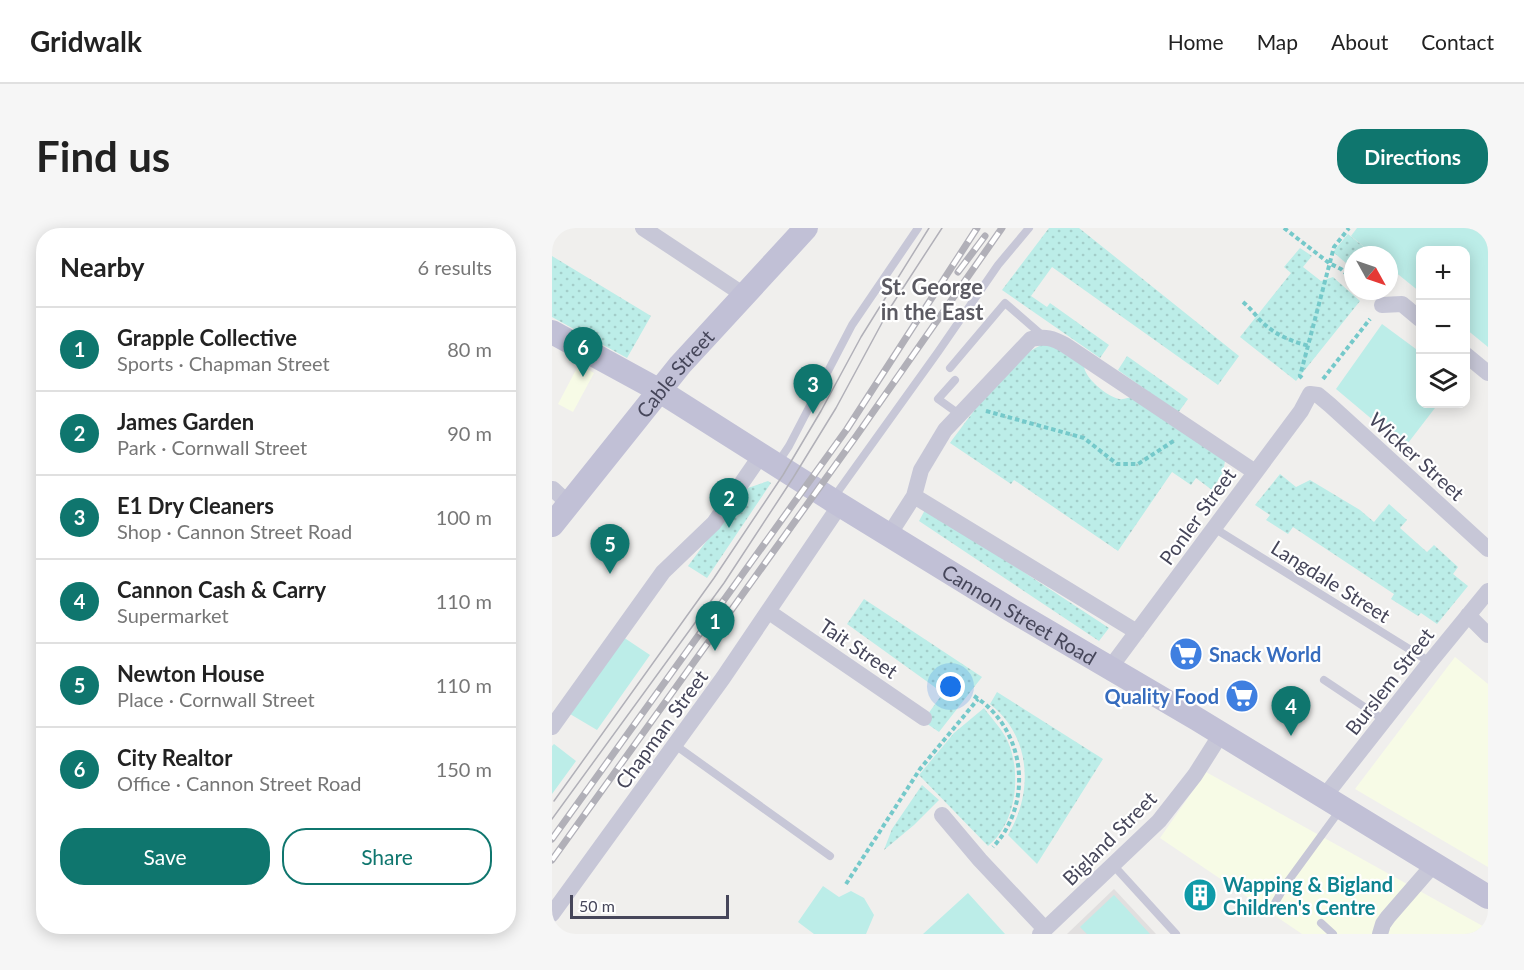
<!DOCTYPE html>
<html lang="en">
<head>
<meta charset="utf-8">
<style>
	body { margin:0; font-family:Lato,sans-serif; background:#f6f6f6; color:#222 }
	.controls { position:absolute; right:18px; top:18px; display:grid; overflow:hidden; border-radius:12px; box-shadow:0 3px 15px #0003 }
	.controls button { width:54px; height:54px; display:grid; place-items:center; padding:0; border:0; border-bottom:2px solid #e0e0e0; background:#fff; color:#222; font:30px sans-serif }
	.compass { position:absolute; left:792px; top:18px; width:54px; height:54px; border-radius:50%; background:#fff; box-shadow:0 3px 15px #0003; rotate:130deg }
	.scale { position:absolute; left:18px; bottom:15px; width:159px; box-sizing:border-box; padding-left:6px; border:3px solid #46465a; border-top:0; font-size:16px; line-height:21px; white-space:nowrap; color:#46465a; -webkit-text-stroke:4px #fff; paint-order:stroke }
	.you { position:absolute; left:399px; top:459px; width:21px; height:21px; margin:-15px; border:4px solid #fff; border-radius:50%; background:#1a73e8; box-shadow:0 0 0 9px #1a73e833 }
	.badge { display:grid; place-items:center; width:39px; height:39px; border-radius:50%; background:#0f766e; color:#fff; font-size:20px; font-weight:700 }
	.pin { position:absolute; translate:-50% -50px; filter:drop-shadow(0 2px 3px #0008) }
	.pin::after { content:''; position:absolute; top:32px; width:21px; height:18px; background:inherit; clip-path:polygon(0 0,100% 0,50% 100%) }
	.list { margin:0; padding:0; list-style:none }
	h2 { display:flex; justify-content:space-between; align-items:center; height:78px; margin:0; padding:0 24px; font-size:26px }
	h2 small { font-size:20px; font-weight:400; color:#767676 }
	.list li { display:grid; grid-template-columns:39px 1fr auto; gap:18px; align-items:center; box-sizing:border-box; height:84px; padding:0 24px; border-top:2px solid #e0e0e0 }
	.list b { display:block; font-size:22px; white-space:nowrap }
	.list p { margin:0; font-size:20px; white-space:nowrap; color:#767676 }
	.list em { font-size:20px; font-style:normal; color:#767676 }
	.actions { display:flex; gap:12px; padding:18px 24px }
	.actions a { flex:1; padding:14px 0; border:2px solid #0f766e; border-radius:24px; text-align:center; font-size:21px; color:#0f766e }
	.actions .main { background:#0f766e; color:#fff }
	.icon { flex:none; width:33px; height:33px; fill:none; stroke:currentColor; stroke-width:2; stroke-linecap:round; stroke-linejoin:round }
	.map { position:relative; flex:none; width:936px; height:706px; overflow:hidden; border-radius:24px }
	header { display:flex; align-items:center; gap:36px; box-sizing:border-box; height:84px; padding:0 30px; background:#fff; border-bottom:2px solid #e0e0e0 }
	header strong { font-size:28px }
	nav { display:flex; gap:33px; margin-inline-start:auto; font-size:21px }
	.intro { display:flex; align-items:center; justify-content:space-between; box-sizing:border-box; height:144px; padding:0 36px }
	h1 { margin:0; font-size:42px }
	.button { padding:15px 27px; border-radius:24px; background:#0f766e; color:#fff; font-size:21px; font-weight:700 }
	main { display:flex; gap:36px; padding:0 36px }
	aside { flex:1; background:#fff; border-radius:24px; box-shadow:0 3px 15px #0003 }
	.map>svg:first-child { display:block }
	.commercial { fill:#f7fbe6 }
	.education { fill:#e1dfdf }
	.grass { fill:url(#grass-dots) }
	.park { fill:#bcede8 }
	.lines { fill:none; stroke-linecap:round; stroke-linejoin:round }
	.path { stroke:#75c9ca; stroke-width:4; stroke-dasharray:4.5 3; stroke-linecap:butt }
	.lane { stroke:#c7c7d7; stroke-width:8 }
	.street { stroke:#c7c7d7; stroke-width:16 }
	.secondary { stroke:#c1c0d6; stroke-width:24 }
	.tram { stroke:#b1b0b8; stroke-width:1.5 }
	.rail-casing { stroke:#b1b0b8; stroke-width:7 }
	.rail { stroke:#fff; stroke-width:4.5; stroke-dasharray:14; stroke-linecap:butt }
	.labels { text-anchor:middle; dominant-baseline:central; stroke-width:4.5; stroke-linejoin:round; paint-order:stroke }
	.street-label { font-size:20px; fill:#46465a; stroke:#fff }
	.shop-label { font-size:20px; font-weight:bold; fill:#366cbe; stroke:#fff; text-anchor:start }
	.culture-label { font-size:20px; font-weight:bold; fill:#0d838f; stroke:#fff; text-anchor:start }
	.quarter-label { font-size:22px; font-weight:bold; fill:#5b5a62; stroke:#fff }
</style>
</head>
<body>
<header>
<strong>Gridwalk</strong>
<nav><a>Home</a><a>Map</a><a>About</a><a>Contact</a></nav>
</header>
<div class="intro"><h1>Find us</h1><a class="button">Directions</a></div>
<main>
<aside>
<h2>Nearby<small>6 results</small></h2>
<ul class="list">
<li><span class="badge">1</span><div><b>Grapple Collective</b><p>Sports · Chapman Street</p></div><em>80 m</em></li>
<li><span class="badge">2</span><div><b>James Garden</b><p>Park · Cornwall Street</p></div><em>90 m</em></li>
<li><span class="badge">3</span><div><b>E1 Dry Cleaners</b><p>Shop · Cannon Street Road</p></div><em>100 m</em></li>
<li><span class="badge">4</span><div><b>Cannon Cash &amp; Carry</b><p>Supermarket</p></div><em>110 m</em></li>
<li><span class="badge">5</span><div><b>Newton House</b><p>Place · Cornwall Street</p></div><em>110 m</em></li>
<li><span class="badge">6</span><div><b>City Realtor</b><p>Office · Cannon Street Road</p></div><em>150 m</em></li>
</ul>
<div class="actions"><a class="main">Save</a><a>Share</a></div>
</aside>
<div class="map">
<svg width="936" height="706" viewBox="0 0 936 706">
	<defs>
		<pattern id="grass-dots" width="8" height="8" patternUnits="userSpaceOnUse" patternTransform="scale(1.5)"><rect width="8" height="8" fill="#bcede8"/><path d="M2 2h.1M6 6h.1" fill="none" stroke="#a3cdc9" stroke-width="1.8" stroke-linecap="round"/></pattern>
	</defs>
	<rect width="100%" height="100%" fill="#f0efed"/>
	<path class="commercial" d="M27,136L42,145L21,184L6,176Z
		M903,429L936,456V639L803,561Z
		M654,544L936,701V706H750L608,610Z"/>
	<path class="education" d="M562,661L604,706H515Z"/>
	<path class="grass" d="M497,0H527L687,128L666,157L500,39L479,68L495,79L498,75L557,117L548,130L450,62Z
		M796,6L822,27H801V41L781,24Z
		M748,20L760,28L751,39L769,53L781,49L808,73L744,153L688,109L739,45L732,39Z
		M0,28L99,88L75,130L0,89Z
		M493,116L502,117L532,138C533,151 555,168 567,171C572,172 577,169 582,169L673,233L671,244L660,262L644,250L639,257L620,244L566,323L462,252L459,256L398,215C418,189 462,124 493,116Z
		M575,128L636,171L626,185L566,142Z
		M728,246L744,259L758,252L808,282L822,294L837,276L855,292L848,300L875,324L882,317L906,339L901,346L916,358L885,396L869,385L866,388L839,371L842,366L741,299L736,306L714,292L718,287L703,277Z
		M216,253L219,255L155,350L136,338L193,261Z
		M374,280L557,400L547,413L367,293Z
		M312,371L430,449L387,504L371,493L391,465L295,396Z
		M445,464L551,531L485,636L456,607C482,564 479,508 438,476Z
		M432,480C440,491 451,502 456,514C470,546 464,596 436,618L367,547L402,505Z
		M370,557L387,572L362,597L332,622L340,601Z"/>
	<path class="park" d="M805,0H936V119L914,101V22H868V64L837,39V27H822L799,8Z
		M830,96L868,124V176H886L853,219L784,161Z
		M71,409L98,427L45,502L18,486Z
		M2,516L24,533L0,566V518Z
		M271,658L287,669L299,663L312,670L322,687L314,706H262L246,694Z
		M416,665L453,706H371Z
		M562,667L598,706H535L528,699Z"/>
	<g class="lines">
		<path class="path" d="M732,0L777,35L789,41L801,52
			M691,74C697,79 702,85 707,91C721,106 738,113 757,118
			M750,150L748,148L782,19L797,0
			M771,151L818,91
			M434,183L532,210L565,236H586L623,212
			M422,468C474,501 482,575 441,619
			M294,656L368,541L426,471"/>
		<path class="lane" d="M398,140L453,75L491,108
			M403,152L386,171L407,186
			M225,236L237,218L300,97L366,0
			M282,269L386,124L446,37L477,0
			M662,300L878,434
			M772,452L832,492
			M123,517L278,628
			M562,638L624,706
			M720,680L734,656L788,582
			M769,695L781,706"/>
		<path class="street" d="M91,0L192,67
			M830,77L850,76L868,91
			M914,127L936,145
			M1,261L17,276
			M362,268L585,404
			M337,307L362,268L369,242L393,202L479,111C493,108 501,110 513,117L703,244
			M217,384L372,490
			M916,387L936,407
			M558,440L749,183L758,166L766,167L778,177L936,321
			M0,499L111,344L162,295L209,227
			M772,569L878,434L936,363
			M390,587L428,632L493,701
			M0,686L171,450L288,277
			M488,706L607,593L643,547L669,506
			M828,706L831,696L836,689L882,636"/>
		<g class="secondary">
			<path id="s1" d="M0,104L108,163L280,272L459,382L645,491L936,669"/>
			<path id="s2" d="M0,297L128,137L254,0"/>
		</g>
		<path class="tram" d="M2,573L162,350L231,247L269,183L309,109L377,0
			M0,591L172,355L241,250L284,180L338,80L390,0"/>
		<g class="rail-casing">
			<path id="rail" d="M406,44L433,8
				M0,611L295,201L425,0
				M0,632L305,207L450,0"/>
		</g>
		<use href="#rail" class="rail"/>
	</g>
	<defs>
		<g id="supermarket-disc" transform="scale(1.725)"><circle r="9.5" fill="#3f7fe0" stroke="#fff"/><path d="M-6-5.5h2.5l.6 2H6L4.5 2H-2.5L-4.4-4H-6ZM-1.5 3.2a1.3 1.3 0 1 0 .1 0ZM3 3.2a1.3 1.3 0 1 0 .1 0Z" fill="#fff"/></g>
		<g id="building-disc" transform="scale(1.725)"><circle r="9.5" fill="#0f9aa8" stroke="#fff"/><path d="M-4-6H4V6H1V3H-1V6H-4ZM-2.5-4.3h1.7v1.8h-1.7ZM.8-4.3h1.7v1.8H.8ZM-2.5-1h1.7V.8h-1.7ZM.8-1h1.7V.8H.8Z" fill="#fff"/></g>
	</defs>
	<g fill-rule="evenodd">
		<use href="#supermarket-disc" x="634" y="426"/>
		<use href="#supermarket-disc" x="690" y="468"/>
		<use href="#building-disc" x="648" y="667"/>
	</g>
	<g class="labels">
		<g class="street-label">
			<text stroke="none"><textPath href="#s2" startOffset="195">Cable Street</textPath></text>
			<text transform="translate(865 228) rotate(42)">Wicker Street</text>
			<text transform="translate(645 288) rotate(-54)">Ponler Street</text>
			<text transform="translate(779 353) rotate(32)">Langdale Street</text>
			<text stroke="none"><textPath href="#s1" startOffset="546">Cannon Street Road</textPath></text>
			<text transform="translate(307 420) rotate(34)">Tait Street</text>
			<text transform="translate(837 453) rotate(-52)">Burslem Street</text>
			<text transform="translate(109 501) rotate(-54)">Chapman Street</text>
			<text transform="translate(557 610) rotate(-45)">Bigland Street</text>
		</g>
		<g class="shop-label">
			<text x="657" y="426">Snack World</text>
			<text x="667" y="468" text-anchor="end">Quality Food</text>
		</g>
		<g class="culture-label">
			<text x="671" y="656">Wapping &amp; Bigland<tspan x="671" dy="23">Children's Centre</tspan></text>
		</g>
		<g class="quarter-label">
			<text x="380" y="58">St. George<tspan x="380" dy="25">in the East</tspan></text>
		</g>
	</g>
</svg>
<div class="controls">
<button>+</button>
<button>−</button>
<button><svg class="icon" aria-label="layers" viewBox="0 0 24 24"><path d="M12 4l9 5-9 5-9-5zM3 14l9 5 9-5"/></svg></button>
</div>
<svg class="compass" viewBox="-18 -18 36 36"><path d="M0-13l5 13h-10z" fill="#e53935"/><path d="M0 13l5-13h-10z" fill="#767676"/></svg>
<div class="scale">50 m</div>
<div class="you"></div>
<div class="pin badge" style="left:163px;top:423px">1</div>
<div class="pin badge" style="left:177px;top:300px">2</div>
<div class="pin badge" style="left:261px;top:186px">3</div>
<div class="pin badge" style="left:739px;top:508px">4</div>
<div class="pin badge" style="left:58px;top:346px">5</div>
<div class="pin badge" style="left:31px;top:149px">6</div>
</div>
</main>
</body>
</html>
